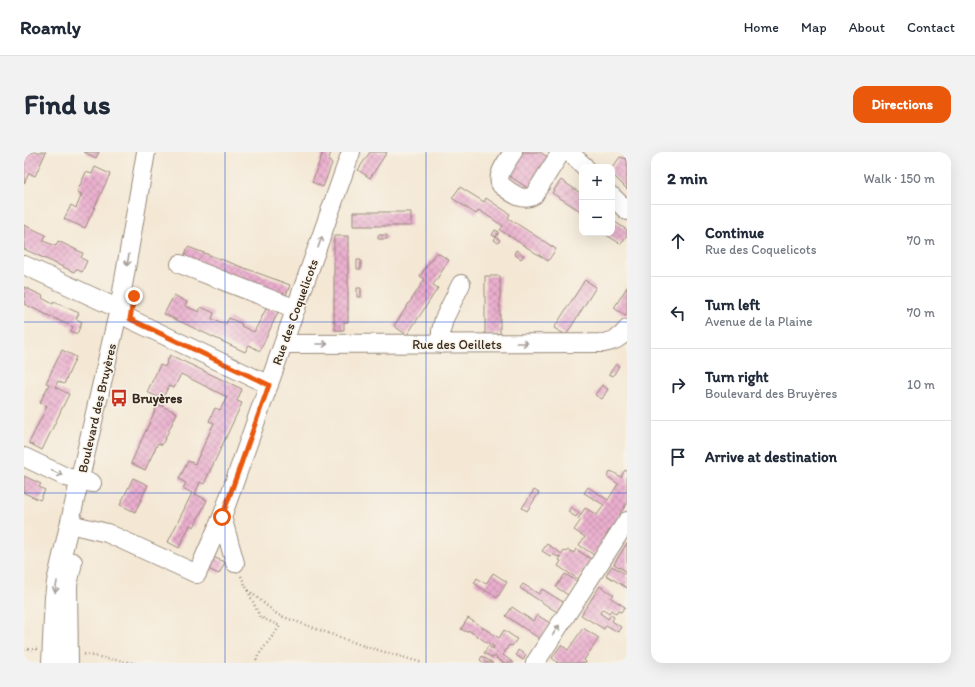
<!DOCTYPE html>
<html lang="en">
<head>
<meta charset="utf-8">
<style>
	body { margin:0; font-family:Itim,sans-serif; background:#f2f2f3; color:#1f2937 }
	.controls { position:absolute; right:12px; top:12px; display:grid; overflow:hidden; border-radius:8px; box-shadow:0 4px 16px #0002 }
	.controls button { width:36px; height:36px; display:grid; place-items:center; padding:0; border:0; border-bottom:1px solid #e0e1e3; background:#fff; color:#1f2937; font:20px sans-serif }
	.stop { position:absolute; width:12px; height:12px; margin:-9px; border:3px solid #ea580c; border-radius:50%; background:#fff }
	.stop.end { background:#ea580c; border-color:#fff; box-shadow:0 1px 4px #0008 }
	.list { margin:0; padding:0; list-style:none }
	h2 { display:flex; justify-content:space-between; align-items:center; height:52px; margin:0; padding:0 16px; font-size:17px }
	h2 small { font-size:13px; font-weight:400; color:#747a83 }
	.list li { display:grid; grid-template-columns:26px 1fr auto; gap:12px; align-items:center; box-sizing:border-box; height:72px; padding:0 16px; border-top:1px solid #e0e1e3 }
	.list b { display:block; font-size:15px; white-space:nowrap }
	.list p { margin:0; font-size:13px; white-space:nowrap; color:#747a83 }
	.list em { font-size:13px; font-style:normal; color:#747a83 }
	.icon { flex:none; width:22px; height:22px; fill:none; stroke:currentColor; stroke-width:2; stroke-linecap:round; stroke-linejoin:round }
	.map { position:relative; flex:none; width:603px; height:511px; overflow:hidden; border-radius:12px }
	header { display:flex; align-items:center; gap:24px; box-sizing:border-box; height:56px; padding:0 20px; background:#fff; border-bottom:1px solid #e0e1e3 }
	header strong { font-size:19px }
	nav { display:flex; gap:22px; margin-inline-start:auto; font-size:14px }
	.intro { display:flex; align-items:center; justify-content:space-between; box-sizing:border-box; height:96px; padding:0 24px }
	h1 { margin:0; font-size:28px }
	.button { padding:10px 18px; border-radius:12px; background:#ea580c; color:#fff; font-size:14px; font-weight:700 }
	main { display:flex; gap:24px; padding:0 24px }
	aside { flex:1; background:#fff; border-radius:12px; box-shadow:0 4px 16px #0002 }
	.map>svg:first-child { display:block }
	.building { fill:url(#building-cross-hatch) }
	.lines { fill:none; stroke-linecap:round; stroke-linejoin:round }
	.minor-casing { stroke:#98897a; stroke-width:20 }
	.path { stroke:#98897a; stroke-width:2.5; stroke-dasharray:1 3; stroke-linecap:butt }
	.minor { stroke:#fff; stroke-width:18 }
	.oneway { stroke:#a79f9a }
	.route { stroke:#ea580c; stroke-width:5 }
	.grid { fill:none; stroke:#1d4ed8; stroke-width:1; stroke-opacity:0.55 }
	.labels { text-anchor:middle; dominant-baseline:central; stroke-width:3; stroke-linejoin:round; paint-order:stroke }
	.street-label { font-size:13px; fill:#3b2a1e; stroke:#f7f3e8 }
	.poi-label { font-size:13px; font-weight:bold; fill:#3b2a1e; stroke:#f7f3e8; text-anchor:start }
</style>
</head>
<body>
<header>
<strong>Roamly</strong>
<nav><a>Home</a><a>Map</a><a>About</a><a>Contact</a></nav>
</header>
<div class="intro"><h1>Find us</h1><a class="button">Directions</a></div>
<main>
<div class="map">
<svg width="603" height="511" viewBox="0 0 603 511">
	<defs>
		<pattern id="building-cross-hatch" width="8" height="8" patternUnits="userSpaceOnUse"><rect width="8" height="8" fill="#eaaece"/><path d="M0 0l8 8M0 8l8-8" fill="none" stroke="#bf8ea7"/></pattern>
	</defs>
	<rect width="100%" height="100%" fill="#f7f3e8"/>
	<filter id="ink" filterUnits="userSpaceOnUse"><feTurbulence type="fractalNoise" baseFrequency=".025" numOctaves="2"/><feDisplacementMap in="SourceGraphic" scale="8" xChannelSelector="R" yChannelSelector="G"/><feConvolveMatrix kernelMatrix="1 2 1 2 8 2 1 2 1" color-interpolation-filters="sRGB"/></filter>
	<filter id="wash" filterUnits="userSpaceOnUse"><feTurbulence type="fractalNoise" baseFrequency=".012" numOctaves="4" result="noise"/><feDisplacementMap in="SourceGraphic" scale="16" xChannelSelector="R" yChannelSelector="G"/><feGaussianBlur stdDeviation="0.9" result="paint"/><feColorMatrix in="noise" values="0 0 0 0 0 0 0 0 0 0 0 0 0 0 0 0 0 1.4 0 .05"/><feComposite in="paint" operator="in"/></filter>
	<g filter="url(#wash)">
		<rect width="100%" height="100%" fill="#f4e8d5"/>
		<g id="blocks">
			<path class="building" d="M0,0H22L11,24L5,21L0,32Z
				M60,0H75L72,6Z
				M299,0H307L304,9L308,11L299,35L288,30Z
				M346,0H363L346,26L334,18Z
				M499,0H516L525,6L505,37L484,23Z
				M596,5L603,7V37L588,22V16Z
				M71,15L86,22L61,76L40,67L47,53L52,56L58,42L53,40L62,20L68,22Z
				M537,28L558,42V60L528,41Z
				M436,35L460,50L462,46L486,62L484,66L532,97L524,109L476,78L479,74L455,58L452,62L428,46Z
				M329,60H387V74H329Z
				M588,68L603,78V83L597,92L579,81H588Z
				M0,73L22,83L19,89L32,94L34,89L59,101L57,106L63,109L58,120L52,117L50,120L0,97Z
				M471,78L475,80L472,85L476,88L474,91L470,88L472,85L468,83Z
				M354,83H363V87H354Z
				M310,84H324V170H320V178H311V171H310Z
				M164,95L266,133L261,146L159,107Z
				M492,98L500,103L497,107L490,102Z
				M412,100L425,108L409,133L414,136L383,183L370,174L401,127L396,124Z
				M333,108H337V117H333Z
				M461,124H476V182H461Z
				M561,128L572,135L542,183L530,176Z
				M0,135L19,144L18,146L29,152L30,150L55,161L52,167L58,170L53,182L47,179L49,175L0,152Z
				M603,135V163L602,164L590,156Z
				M333,136H337V145H333Z
				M150,143L163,150L161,154L175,160L177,155L190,161L188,167L201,173L205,166L218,172L217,174L230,180L243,155L254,160L236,199L225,193L221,200L140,162Z
				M38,198L52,205L40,232L34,229L31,235L45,242L18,298L5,291L23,254L16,251L25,232L22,231Z
				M146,203L218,237L213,249L218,251L180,332L176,330L171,342L183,348L170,375L166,373L155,396L144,390L168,341L159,336L162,331L155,327L164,309L171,312L190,271L185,269L191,256L196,258L203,245L157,222L150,236L145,234L138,247L123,240L136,213L141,215Z
				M592,212L595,214L589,224L585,222Z
				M578,233L584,237L578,247L571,243Z
				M134,252L153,261L138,293L134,291L121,318L107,311Z
				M601,318L603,319V351L570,403L555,393L561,385L550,378L557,368L554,367L561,356L573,363L580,353L560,341L564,335L584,348L594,332L583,324L587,319L597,325Z
				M0,324L17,332L15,335L21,338L16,348L0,341Z
				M109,326L124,333L111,360L96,353Z
				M510,338L515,341L503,359L498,356Z
				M547,355L555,361L552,365L544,360Z
				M603,391V420L590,412Z
				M523,392L538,402L540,399L542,400L544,398L550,401L552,397L567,407L554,427L534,414L537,409L535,408L537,405L535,404L534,405L528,402L526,404L518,399Z
				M189,405L201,410L195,422L184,417Z
				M588,414L603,423L602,427L603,428V436L582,423Z
				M469,421L483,430L473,446L450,431L453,426L462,432Z
				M541,422L553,429L544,443L532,435Z
				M499,432L515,442L518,437L539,450L533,460L496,436Z
				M576,434L590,443L587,446L601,455L597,460L594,459L592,462L587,458L585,461L579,457L576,461L584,467L587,463L590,465L588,469L597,475L594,480L582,473L580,477L557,463Z
				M488,455L509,469L513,463L526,471L516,487L482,464Z
				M444,466L475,486L480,478L493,487L488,494L485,493L479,503L490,511H479L472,506H473L471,504L469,506L460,501L464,494L469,497L470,495L444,478L443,480L437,477Z
				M559,476L575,486L560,508L562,510V511H532L533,510L528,506L537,493L544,498Z
				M494,498L502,503L499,508L492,503Z
				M458,504L469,511H460L456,508Z"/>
		</g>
	</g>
	<g filter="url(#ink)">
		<use href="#blocks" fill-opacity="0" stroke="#98897a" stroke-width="1"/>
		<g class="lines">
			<g class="minor-casing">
				<path id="minor" d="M489,0C484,8 471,24 477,33C487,40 498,51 510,43L537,0
					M545,0L561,15
					M588,44L603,59
					M156,112L272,157
					M0,113L95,157L106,167L245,233
					M259,192L580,191C590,189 597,186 603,177
					M417,192V179L420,167L437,132
					M0,305L42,325L68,331
					M46,372L83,381L173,422L198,365
					M211,411L198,365L327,0
					M27,511L30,445L32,430L95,157L122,0
					M45,511L44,433L49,410
					M511,511L603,369"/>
			</g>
			<path class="path" d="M217,424L236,465L256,474L233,505L232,511
				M224,438L254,463L340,494L399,511
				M0,498L13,497
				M60,502L85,507L112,511"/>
			<use href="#minor" class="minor"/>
		</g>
		<defs><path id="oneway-shaft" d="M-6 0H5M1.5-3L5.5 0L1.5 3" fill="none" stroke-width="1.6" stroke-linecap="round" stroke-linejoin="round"/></defs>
		<g class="oneway">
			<use href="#oneway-shaft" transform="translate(296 90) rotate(-71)"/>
			<use href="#oneway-shaft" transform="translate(104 108) rotate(99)"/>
			<use href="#oneway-shaft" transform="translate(498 191)"/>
			<use href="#oneway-shaft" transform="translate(298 192)"/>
			<use href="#oneway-shaft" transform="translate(33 321) rotate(25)"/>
			<use href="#oneway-shaft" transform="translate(32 435) rotate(100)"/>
			<use href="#oneway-shaft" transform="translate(532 478) rotate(-57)"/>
		</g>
	</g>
	<g class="lines" filter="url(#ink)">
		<path class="route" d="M110,144L106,167L245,233L198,365"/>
	</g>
	<path class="grid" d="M201,0V511M402,0V511M0,170H603M0,341H603"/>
	<defs>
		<g id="bus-bare" transform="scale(1.38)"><path d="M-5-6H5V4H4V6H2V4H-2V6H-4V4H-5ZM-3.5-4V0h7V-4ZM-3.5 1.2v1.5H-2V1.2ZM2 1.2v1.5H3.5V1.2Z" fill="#c8321e" stroke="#f7f3e8" stroke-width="2.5" paint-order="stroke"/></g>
	</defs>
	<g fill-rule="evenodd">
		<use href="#bus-bare" x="95" y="246"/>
	</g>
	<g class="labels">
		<g class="street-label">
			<text transform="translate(271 160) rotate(-70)">Rue des Coquelicots</text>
			<text x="433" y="192">Rue des Oeillets</text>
			<text transform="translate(73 256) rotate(-77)">Boulevard des Bruyères</text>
		</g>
		<g class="poi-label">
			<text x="108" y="246">Bruyères</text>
		</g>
	</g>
</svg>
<div class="controls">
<button>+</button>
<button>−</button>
</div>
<div class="stop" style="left:198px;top:365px"></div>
<div class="stop end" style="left:110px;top:144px"></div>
</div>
<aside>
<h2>2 min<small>Walk · 150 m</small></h2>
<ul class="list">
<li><svg class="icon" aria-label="ahead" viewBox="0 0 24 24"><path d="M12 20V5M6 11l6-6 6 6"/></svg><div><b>Continue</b><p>Rue des Coquelicots</p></div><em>70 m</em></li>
<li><svg class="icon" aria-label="left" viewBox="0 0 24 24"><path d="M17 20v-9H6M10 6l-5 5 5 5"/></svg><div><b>Turn left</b><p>Avenue de la Plaine</p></div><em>70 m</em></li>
<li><svg class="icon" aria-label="right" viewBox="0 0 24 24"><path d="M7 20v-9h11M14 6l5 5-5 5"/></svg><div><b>Turn right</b><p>Boulevard des Bruyères</p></div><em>10 m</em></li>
<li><svg class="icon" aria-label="arrive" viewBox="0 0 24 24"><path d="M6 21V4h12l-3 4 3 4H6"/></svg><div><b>Arrive at destination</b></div></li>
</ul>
</aside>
</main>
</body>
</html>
